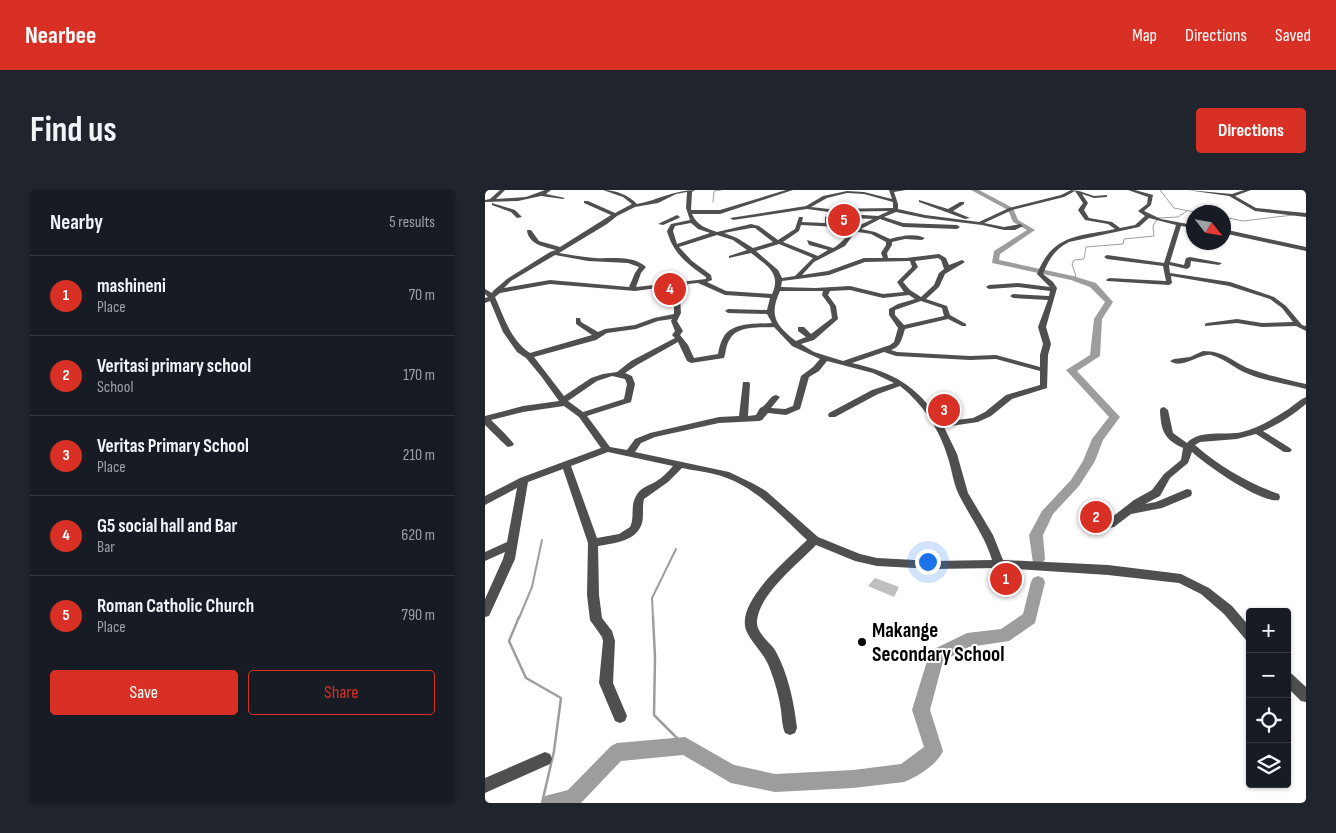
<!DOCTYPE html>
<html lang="en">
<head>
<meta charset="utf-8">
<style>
	body { margin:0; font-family:"Sofia Sans Condensed",sans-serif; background:#20242c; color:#f1f3f6 }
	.controls { position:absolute; right:15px; bottom:15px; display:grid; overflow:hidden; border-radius:5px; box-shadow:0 1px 4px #0004 }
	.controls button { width:45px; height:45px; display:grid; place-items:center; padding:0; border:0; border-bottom:1px solid #363941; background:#171b24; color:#f1f3f6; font:25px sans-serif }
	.compass { position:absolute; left:701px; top:15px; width:45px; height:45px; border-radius:50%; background:#171b24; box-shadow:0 1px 4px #0004; rotate:121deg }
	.you { position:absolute; left:442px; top:371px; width:18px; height:18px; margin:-12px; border:4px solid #fff; border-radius:50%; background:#1a73e8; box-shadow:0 0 0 8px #1a73e833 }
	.badge { display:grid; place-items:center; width:32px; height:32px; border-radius:50%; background:#d93025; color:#fff; font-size:16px; font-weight:700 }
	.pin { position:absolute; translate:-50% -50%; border:2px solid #fff; box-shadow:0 1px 5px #0006 }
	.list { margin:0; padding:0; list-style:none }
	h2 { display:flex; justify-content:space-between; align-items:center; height:65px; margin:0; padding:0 20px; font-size:21px }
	h2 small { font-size:16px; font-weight:400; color:#9ea1a6 }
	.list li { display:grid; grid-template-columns:32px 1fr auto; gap:15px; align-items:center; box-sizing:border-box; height:80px; padding:0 20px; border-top:1px solid #363941 }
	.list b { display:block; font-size:19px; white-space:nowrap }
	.list p { margin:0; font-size:16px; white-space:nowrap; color:#9ea1a6 }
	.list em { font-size:16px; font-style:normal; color:#9ea1a6 }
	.actions { display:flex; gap:10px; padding:15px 20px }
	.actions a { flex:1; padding:11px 0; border:1px solid #d93025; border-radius:5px; text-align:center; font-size:18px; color:#d93025 }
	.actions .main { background:#d93025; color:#fff }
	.icon { flex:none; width:28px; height:28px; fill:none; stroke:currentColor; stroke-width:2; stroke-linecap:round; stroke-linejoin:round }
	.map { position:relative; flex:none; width:821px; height:613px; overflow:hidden; border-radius:5px }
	header { display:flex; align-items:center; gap:30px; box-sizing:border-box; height:70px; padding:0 25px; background:#d93025; color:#fff }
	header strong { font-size:24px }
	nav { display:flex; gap:28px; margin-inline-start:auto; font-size:18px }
	.intro { display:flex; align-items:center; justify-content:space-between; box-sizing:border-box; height:120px; padding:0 30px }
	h1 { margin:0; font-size:35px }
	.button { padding:12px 22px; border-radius:5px; background:#d93025; color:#fff; font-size:18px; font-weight:700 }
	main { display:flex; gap:30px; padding:0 30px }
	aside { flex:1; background:#171b24; border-radius:5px; box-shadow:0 1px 4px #0004 }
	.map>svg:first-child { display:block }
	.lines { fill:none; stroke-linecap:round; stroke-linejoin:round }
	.stream-far2 { stroke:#9d9d9d; stroke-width:1 }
	.stream-far1 { stroke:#9d9d9d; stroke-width:2 }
	.stream { stroke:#9d9d9d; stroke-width:2.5 }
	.river { fill:#9d9d9d; fill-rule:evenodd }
	.building { fill:#bfbfbf }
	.minor { fill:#4f4f4f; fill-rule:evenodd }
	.poi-dot { fill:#000; stroke:#fff; stroke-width:2 }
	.labels { text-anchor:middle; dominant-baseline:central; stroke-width:4; stroke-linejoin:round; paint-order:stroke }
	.near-poi-label { font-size:21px; font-weight:bold; fill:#000; stroke:#fff; text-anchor:start }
</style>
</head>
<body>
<header>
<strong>Nearbee</strong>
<nav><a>Map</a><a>Directions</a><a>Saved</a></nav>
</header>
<div class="intro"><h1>Find us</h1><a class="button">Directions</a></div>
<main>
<aside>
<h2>Nearby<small>5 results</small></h2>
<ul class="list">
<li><span class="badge">1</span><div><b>mashineni</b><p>Place</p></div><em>70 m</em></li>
<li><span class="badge">2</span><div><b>Veritasi primary school</b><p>School</p></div><em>170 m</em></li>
<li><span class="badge">3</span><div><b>Veritas Primary School</b><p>Place</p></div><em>210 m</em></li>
<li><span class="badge">4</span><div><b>G5 social hall and Bar</b><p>Bar</p></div><em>620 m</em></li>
<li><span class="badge">5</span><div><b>Roman Catholic Church</b><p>Place</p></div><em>790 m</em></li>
</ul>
<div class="actions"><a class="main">Save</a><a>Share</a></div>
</aside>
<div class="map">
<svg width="821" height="613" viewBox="0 0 821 613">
	<rect width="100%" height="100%" fill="#fff"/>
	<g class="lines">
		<path class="stream-far2" d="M675,0L689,18L710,22
			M228,12L229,1L236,0
			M738,27L758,31L808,25
			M588,88L591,86L587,74L589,70L599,69L601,57L638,54L639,49L669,46L668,36L673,28L693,27L702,21"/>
		<path class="stream-far1" d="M34,428L47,397L57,350
			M168,428L167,408L191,359"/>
		<path class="stream" d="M34,427L24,451L41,488L76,508L69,561L57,613
			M168,427L170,467L169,525L200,556"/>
		<path class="river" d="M486,0H494L528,18L533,30L550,40L515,64L514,70L588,86L611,93L628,112L617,129L615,166L592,181L635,227L618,250L610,271L594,296L568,324L558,345L560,369L558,373L553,375L548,373L544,345L557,321L586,290L598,271L607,249L624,227L581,180L605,165L609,129L620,112L605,97L586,90L507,73L509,61L542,40L528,32L523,20Z
			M553,386L558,388L560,392L550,433L524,451L484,457L458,471L445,520L458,561C453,574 432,587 419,592L368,598L290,602L246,593L198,565L136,571L96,613H57L60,606L83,600L126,556L132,553L200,547L249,575L290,584L368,580L416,574L439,557L427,520L445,461L482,443L516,439L538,424L546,392L548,388Z"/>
	</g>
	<path class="building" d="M390,388L414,397L409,407L383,396Z"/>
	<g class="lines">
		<path class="minor" d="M15,0H20L11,9L41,7L60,0H66L61,4L80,8L78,9L56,6L33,11L0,12V10L5,9Z
			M118,0C131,0 143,5 152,14C173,10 189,0 210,0L207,2L206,20H235L301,0H308L235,24H207C212,35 220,38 232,42L266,34L274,36L293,50L310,39L314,27H318L317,32L340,33V27L348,23L393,26L404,21L344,22L322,19L248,30L245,28L321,16L338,6L362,1L379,2L407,9L404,0H421L409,2L413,14V19L440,25L494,32L524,18L576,5L586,0L594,1L609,6L622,5V7L609,8L597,4L603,13L599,20L604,28L627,32L635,38L650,35L660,26L653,21L662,14L663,7L643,0H650L668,5L666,15L659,21L676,29L708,35V38L696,36L685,72L699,75L701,68L705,67L737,73L734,75L706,71L705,77L702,79L684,75L685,83L745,92L789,107L801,116L817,135L821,136V141L811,136L777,137L752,133L720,136V134L722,133L752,129L777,133L808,132L797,118L785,109L744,96L686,86L687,93L684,95L622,91L621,90L624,88L681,91L678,76L622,69L619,67L622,65L679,73L691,35L664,28L654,37L584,52C570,59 564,69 558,84L568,92L572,98L561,137L566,154L563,165L562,198L527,209L506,226L493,232L459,237L472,264L483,303L508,345L518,370L623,375L696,384L724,398L747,416L765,437V451L761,450L739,424L716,404L694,393L623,385L514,378L448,379L392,376L370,371L331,355C313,374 274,404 272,431C271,443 284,451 290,460C303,483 309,512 312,538L310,543L305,545L300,543C297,536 297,528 296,520C294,506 290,492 285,479C280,464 267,454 261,440C251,411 304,368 322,350C297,327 272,298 239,287C226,282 210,281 197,278L183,292L159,309C157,317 159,325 157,333C152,351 130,353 113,356L114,405L117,428L127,441L130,451L128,493L142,526L140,531L135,533L130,531L114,493L118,451L117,447L105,430L102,405L103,353L78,279L43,292L30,369L4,426L0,427V409L18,369L20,362L0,371V362L22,352L32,298L0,315V306L35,288L116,258L94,227L79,216L38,222L6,230C14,238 22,245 29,254L27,256C26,256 24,257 23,257C21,256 3,238 0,235V226L38,216L74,211L56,186L41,168L32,162L18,142L5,111L0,113V108L3,107L0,104V99L7,103L8,101L22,89L65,62L71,60C59,57 43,54 42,40H46L54,51L75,57L126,25L99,13V11H103L130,23L147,14L138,7ZM590,1L598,13L593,20L600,30L623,34L630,39C592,47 568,44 552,84L565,97L533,93L504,95L501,97L504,99L533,97L565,101L564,106L528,104L525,106L528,108L563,110L553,137L558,154L555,165V177L511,165L485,166L412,162L406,160C416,157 417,148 420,139L463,129L477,136H481V134L465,125L462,116L441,109L454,97L460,84L480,72L477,70L464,75L461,68L454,64L421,68H403L402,63L407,55V52L420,49L437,50L440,48C429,43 416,46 405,49L390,42L376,39L395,29L418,37L472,39L475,37L472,35L418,33L399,27L411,22L440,28L497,35L519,40H530L538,36L535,34L519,37L499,33L527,20L579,7ZM202,2L201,18L205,30L186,34L182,41C188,63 202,74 221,87V89L151,97L156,83L161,77C148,65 127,69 110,68C98,67 86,65 74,63L122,34L132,26L150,17L173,13L191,4ZM362,3L379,4L408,12V18L344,19L326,17L342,8ZM349,27L388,29L375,35L346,33L345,29ZM206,33L213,39L225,43L192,54L188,41L190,36ZM316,35L371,38C362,44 358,53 348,58L322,50L324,55L343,60L333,66L298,52L314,41ZM266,38H270L288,52L268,58L252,48L239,43ZM373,42L386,44L401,52V55L396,63L398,68H379L343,81L317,85L329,72L360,56L368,45ZM232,45L248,50L262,60L244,66V68L266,63C281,75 297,83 287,104L241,101L222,92L227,90L226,85L207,71L194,57ZM294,54L328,68L310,86L297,88L293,80L271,61ZM70,65L103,71L143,73L154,77L150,83L144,97L65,90L19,98L26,91ZM453,68L456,70L459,79L454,83L449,95L436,107L425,100L418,92L433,77L430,71ZM425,71L427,77L412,92L419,102L398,104L365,96L330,98L296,97L297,91L344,85L380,72ZM213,93L240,105L285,108L282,120L243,119L240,121L243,123L282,124L287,133C271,134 246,132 238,148C235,153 234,159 233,164L209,168L203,155L195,145L198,141L192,131L196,123L195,108L203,94ZM65,94L150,101L196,95L189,108V124L169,128L150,135L120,139L113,142L96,132L95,128H91V134L107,145L45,163C26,151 19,127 10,107L15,103ZM365,100L398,108L424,105L430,109L413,114L404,119V125L413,138L409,152L405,155L358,171L329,162L316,154L329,150L353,129L351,116L343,105L345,101ZM295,101H338L337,105L345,116L347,128L326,144L319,137H313V141L321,147L311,151C290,135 284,125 295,101ZM436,111L457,118L459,126L419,135L410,125V120ZM187,129L186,131L190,141L187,145L190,148L146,171L132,182L118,184L106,188L79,206L49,167L111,150L122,143L151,139L173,131ZM289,137L307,156L335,169L328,177L316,186L308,216L300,219L286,218L295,207L291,205C284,206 282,216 275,218L271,225L263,226L265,194L264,192H258L254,226L234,227L165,243L150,249L142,260L125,257L102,226L146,212L150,194L147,186L140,183L152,175L193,152L202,171L206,173L239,168C241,162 241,154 245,149C253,135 276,138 289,137ZM399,162L411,166L485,170L511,169L555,181V195L521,205L500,222L488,228L455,232C433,196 408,182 367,173ZM342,171L388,183L409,193L387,200L344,223L343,225L344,227H350L393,204L415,196C438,214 455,240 463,268C467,280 468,293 474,305C485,327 500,346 507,370L448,371L392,368L375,364L333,347L281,301L267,293L244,282L150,262L156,253L170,247L234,233L274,231L277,230L283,223L301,225L315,219L324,187L334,181ZM127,186L140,189L142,194L139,209L98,222L83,211L112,191ZM123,262L188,276C183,282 177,288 170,292C163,296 155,298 151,306C145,316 150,327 145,337L134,344L112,348L86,276Z
			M702,0L747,4L759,0H766L750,6L771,18L821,23V27L770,21L744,6Z
			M434,10L463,19L475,12H479V14L468,21L485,28L480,29L434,12Z
			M7,13L30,20L37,27L32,28L26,22L7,15Z
			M719,15H723L722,18L726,22H721L717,19Z
			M192,25L195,27L194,28L178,35L173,34Z
			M738,39L821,57V61L738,43Z
			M718,161C742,161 749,174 768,180C785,186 803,190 821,194V199C801,194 779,191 761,183C749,178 739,168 726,165C715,163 697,180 685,171L689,169L705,167Z
			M821,207V214C808,225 794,234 778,241L805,258L807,260L805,262H799L771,244L752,249L715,252L710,255C735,277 763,293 794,304L795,307L794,310C776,314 720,274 707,262L703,273L685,288L675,306L660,314L671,312L702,299L706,300L707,303L706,306L677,318L646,324L629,337L611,341L607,340L606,337L607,334L622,331L649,310L667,300L679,284L696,270L698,258C679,249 676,241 675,220L676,218L679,217L683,220L688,243L702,253C714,239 740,246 757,242C773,238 788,229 802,220C808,216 814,210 821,207Z
			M802,482L807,484L821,497V512L816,511L802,497Z
			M60,562L65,564L67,569L65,574L0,603V588Z"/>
	</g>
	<circle class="poi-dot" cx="377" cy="452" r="5"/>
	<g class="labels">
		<g class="near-poi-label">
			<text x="387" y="440">Makange<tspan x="387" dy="24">Secondary School</tspan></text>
		</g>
	</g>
</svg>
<div class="controls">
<button>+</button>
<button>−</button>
<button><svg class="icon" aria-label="locate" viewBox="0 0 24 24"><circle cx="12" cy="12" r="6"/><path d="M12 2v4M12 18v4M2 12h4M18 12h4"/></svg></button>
<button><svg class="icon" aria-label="layers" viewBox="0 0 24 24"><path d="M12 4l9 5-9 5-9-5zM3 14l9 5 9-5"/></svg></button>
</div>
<svg class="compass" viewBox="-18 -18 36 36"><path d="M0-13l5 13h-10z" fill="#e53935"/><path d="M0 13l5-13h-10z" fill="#9ea1a6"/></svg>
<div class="you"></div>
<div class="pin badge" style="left:521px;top:389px">1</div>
<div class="pin badge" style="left:611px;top:327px">2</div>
<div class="pin badge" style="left:459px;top:220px">3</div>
<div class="pin badge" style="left:185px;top:99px">4</div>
<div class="pin badge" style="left:359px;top:30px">5</div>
</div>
</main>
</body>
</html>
